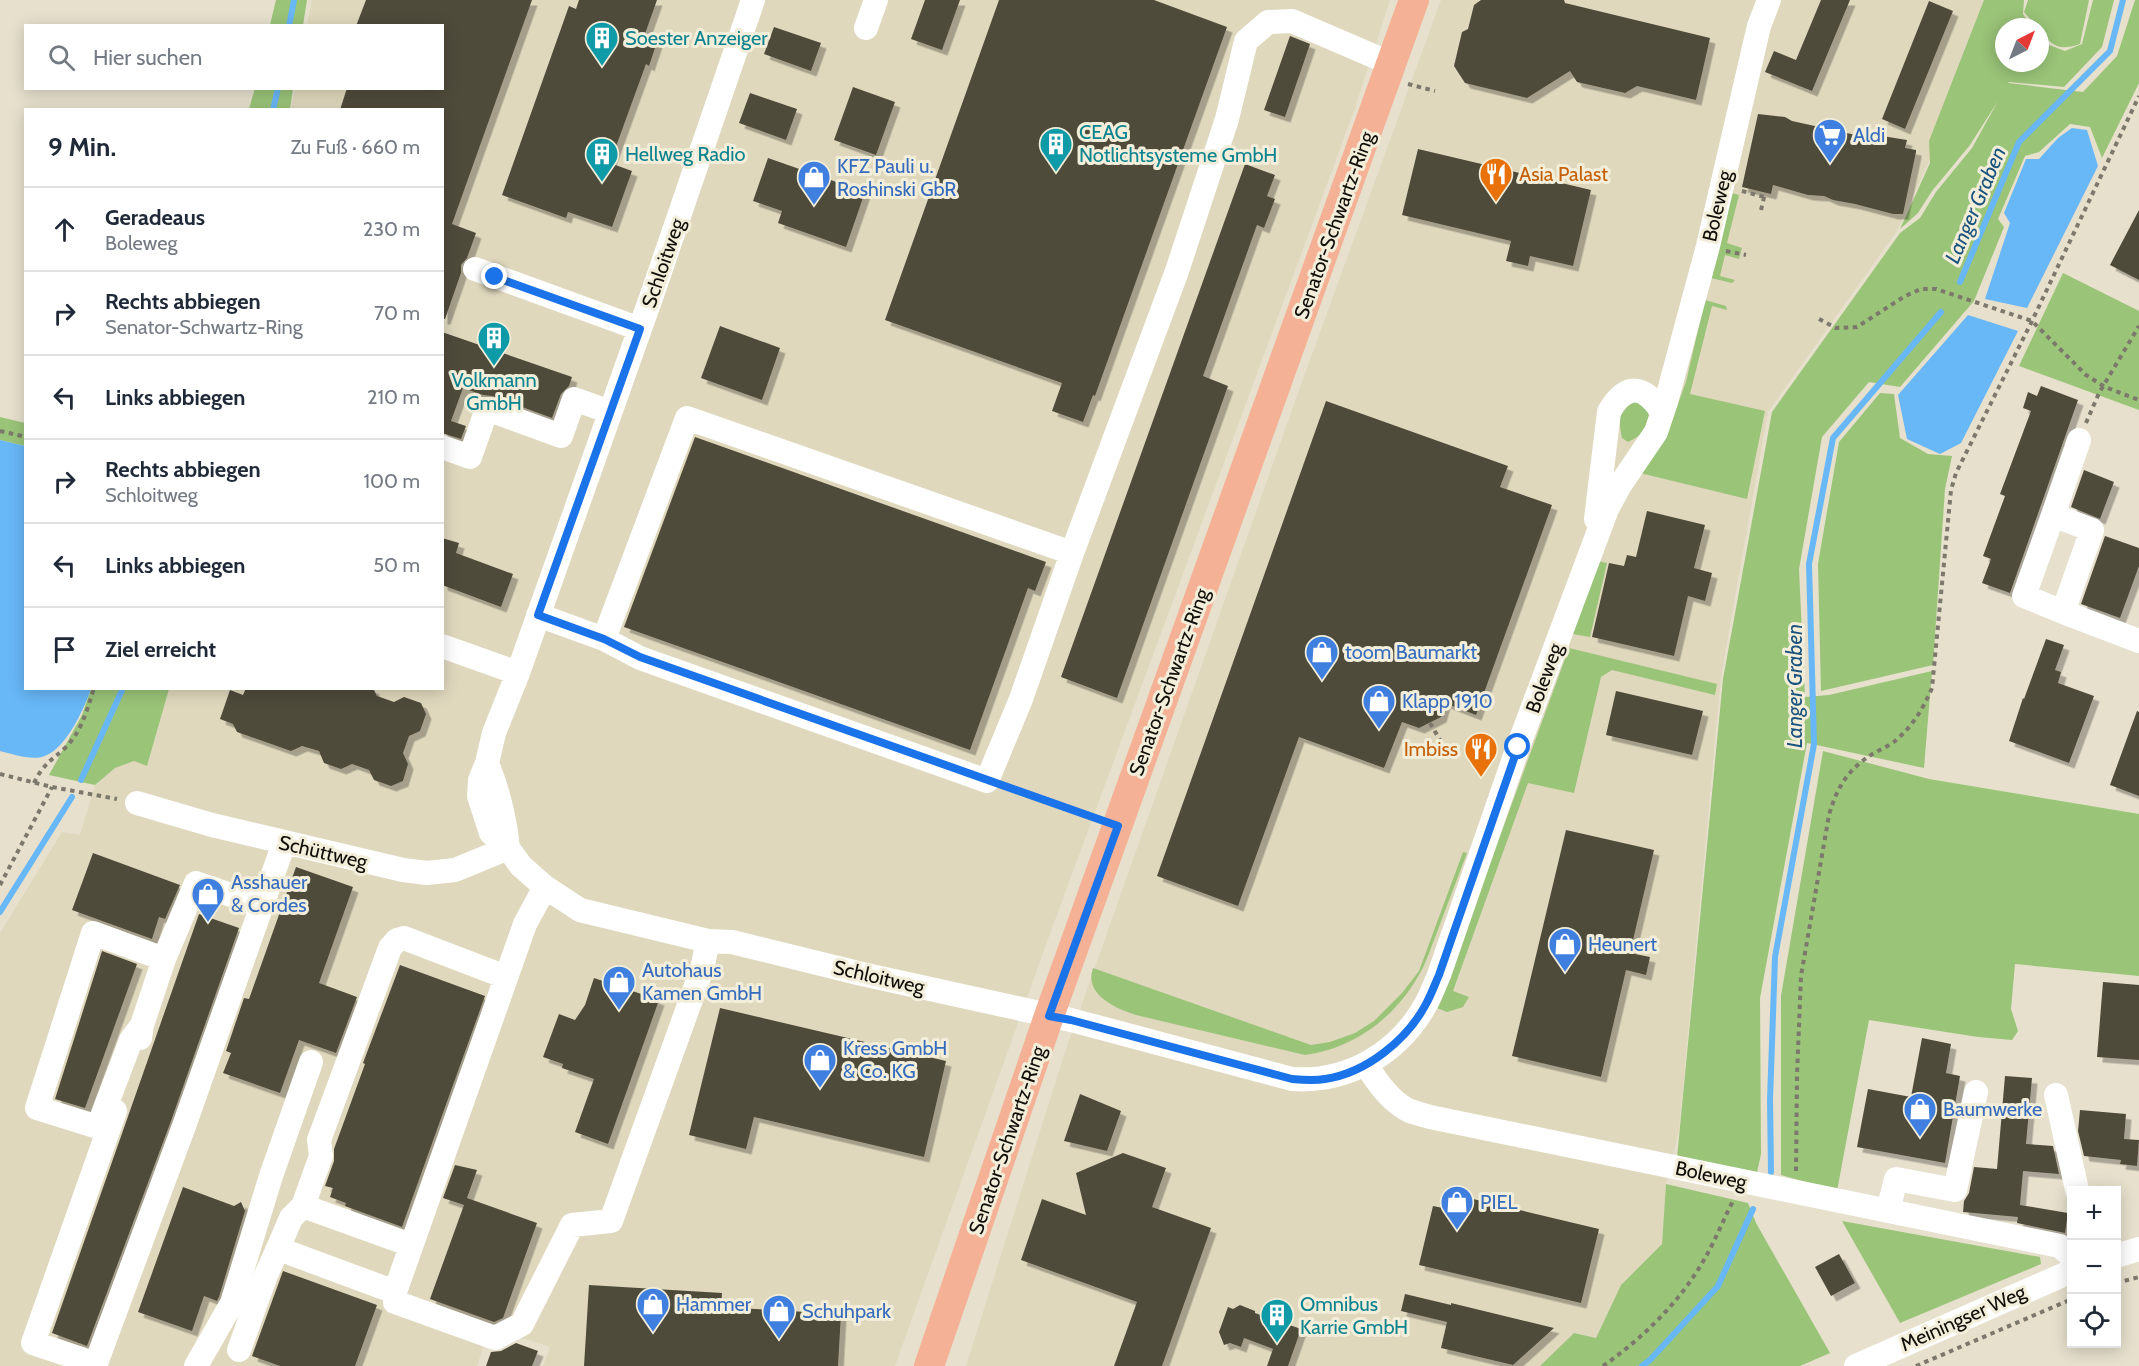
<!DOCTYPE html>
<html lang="de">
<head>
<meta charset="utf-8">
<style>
	body { margin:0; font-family:Cabin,sans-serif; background:#f2f2f3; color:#1f2937 }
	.controls { position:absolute; right:18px; bottom:18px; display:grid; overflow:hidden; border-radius:0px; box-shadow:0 3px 15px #0003 }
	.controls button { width:54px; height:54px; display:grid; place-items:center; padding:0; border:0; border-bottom:2px solid #e0e1e3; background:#fff; color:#1f2937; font:30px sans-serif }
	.compass { position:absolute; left:1995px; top:18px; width:54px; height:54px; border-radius:50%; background:#fff; box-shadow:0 3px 15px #0003; rotate:42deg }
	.stop { position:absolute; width:18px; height:18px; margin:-14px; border:4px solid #1a73e8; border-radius:50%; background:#fff }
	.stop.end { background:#1a73e8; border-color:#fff; box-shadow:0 2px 6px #0008 }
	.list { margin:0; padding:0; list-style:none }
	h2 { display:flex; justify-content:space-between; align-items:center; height:78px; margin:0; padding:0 24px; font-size:26px }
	h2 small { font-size:20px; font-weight:400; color:#747a83 }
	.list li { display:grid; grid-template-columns:39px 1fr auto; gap:18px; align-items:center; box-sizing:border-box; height:84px; padding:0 24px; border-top:2px solid #e0e1e3 }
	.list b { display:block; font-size:22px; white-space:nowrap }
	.list p { margin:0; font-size:20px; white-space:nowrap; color:#747a83 }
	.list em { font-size:20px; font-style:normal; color:#747a83 }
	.icon { flex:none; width:33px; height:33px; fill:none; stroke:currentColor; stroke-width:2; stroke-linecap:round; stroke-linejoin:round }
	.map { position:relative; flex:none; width:2139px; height:1366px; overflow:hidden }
	.search { position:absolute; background:#fff; box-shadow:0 3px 15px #0003; left:24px; top:24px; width:420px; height:66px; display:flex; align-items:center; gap:15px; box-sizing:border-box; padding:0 21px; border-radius:0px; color:#747a83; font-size:22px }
	.panel { position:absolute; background:#fff; box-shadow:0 3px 15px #0003; left:24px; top:108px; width:420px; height:582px; border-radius:0px }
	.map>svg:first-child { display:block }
	.built { fill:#dfd8bd }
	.green { fill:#9ac478 }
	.water { fill:#68b7f7 }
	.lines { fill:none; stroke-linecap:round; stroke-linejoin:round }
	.stream { stroke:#68b7f7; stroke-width:6 }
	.building { fill:#504b3b; filter:url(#shadow) }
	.path { stroke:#7c786b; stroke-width:4; stroke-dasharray:4.5 4.5; stroke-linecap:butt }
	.minor { stroke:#fff; stroke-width:24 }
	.major { stroke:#f5b195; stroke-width:30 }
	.route { stroke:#1a73e8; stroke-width:8 }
	.labels { text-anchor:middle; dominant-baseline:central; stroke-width:6; stroke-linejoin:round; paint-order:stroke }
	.culture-label { font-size:20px; fill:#0d838f; stroke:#f3eeda; text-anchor:start }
	.shop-label { font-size:20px; fill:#366cbe; stroke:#f3eeda; text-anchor:start }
	.food-label { font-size:20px; fill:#c56008; stroke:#f3eeda; text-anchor:start }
	.street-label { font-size:20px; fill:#100e08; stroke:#f3eeda }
	.water-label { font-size:21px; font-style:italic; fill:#1a537d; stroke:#f3eeda }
</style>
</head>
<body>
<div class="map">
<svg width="2139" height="1366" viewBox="0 0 2139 1366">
	<defs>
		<filter id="shadow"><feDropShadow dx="5.5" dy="5.5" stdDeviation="0" flood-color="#0004"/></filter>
	</defs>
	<rect width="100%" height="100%" fill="#e6e0cd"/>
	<path class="built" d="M312,0H1390L1354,111L1048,939L895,1366H543L550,1347L510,1334L484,1345L477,1366H0V933L62,832L80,835L95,785L115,768L134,761L147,766L169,689L442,688V110L291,109L295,89L442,88V26L307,25Z
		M1441,0H2003L1897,231L1768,412L1721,676L1679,1130L1666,1184L1662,1244L1621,1285L1596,1338L1574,1333L1540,1366H966L1065,1052L1298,393Z"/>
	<path class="green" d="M276,0H307L303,25H270Z
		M1984,0H2024L2023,14L2032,27H2004V63H2040V37L2044,43L2065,51L2082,44L2093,0H2114L2102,47L2064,87L2009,82L2008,83L2083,92L2117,56L2135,0H2139V83L2102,158L2090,127L2070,124L2039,152L2025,156L1998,219L2004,227L1974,301L1900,387L1869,382L1822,437L1799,569L1805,697L1829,695L1932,671L1924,768L1807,743L1760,998L1761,1154L1756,1177L1677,1158L1723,679L1772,412L1900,233L1920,218L1936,192L1972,148L1998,101L1970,145L1932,191L1918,213L1900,229L1930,163L1929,141Z
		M2028,0H2089L2080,44C2059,51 2054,47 2040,31V27H2037L2024,12Z
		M255,88L293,89L290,109H249Z
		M1731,193L1739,195L1727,243L1742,248L1739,259L1725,255L1720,276L1735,280L1732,283L1711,278Z
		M2063,273L2139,311V410L2019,366Z
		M1705,300L1726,306L1727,310L1712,306L1690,394L1765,411L1747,499L1640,473L1665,439L1686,382Z
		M1880,393L1894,394L1900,438L1928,454L1952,456L1945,489L1933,665L1821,691L1818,564L1839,442Z
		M1638,401L1646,406L1650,419C1645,430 1640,437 1628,442L1622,438C1618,418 1617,409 1638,401Z
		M0,417L25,423V446L0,440Z
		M1598,561L1607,563L1590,637L1573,634Z
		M1569,648L1717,684L1715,695L1612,670L1601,677L1574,793L1528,783L1453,991L1469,997L1463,1007L1447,1012L1437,1008Z
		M91,689H169L147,766L134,761L115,768L95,785L49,775L82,715Z
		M1823,751L1929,779L2139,814V976L2015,964L2011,1009L2018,1031L2012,1040L1978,1037L1869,1020L1837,1191L1781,1175V996Z
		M1463,852L1467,853C1457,880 1446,907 1436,935C1431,947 1427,961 1420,973C1396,1017 1355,1048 1305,1055L1136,1015C1115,1008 1084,995 1093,968L1311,1045L1330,1042L1355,1033L1374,1021L1402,993L1419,971Z
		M1666,1184L1748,1203L1756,1223L1830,1353L1800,1366H1540L1574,1333L1596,1338L1621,1285L1662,1244Z
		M1842,1221L2040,1257L2041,1264L1900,1323Z"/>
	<path class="water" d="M2072,128L2087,130L2098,166L2027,308L1985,299L2010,223L2004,213L2026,159H2039L2058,138Z
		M1968,315L2018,331L1961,443L1940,454L1907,439L1898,395Z
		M0,440L25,446L26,688L91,689C84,709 67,746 47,755C34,762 13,754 0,751Z"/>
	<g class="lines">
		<path class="stream" d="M289,26L294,0
			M273,110L278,88
			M1960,282L2019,142L2110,51L2123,0
			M81,780L123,688
			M0,912L72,797
			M1771,1172L1770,1100L1775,957L1814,744L1809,564L1833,438L1941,312
			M1642,1366L1650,1360L1718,1286L1753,1209"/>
	</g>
	<path class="building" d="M366,0H532L452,224L476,233L467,258L461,265V273L445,319H442V110H340L347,88H442V26H356Z
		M579,0H657L645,34L658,39L649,66L646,64L610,163L632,171L612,227L568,212L566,218L502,195L569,6L576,9Z
		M925,0H960L942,50L911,39Z
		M999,0H1154L1227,27L1095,396L1093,395L1083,422L1052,411L1062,383L885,320Z
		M1481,0H1564L1565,3L1710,38L1696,100L1637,86L1625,93L1577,82L1570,71L1527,98L1465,83L1454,66L1462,32L1468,29L1474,5Z
		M1821,0H1850L1812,91L1765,72L1774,51L1796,60Z
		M1929,1L1953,11L1905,129L1882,119Z
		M774,27L821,43L811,71L764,54Z
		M1290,36L1310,44L1285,117L1264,110Z
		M853,87L895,102L876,155L834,140Z
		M750,93L797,109L786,140L739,123Z
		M1758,114L1785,117L1792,121L1874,139L1876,135L1907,140L1905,148L1916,150V152L1903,214H1893L1855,204L1833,200L1824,196L1808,195L1773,185L1771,194L1742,187Z
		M1418,149L1591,190L1573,266L1530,256L1528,266L1506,261L1511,241L1402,215Z
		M768,158L865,192L846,247L778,223L782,211L753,201Z
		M1245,164L1275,175L1267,196L1275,199L1264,228L1257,225L1203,376L1228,386L1117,698L1061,677Z
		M2139,210V280L2110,265Z
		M720,326L780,348L762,400L701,378Z
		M442,332L572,377L569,386L561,394L552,418L492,396L483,395L463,388L451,421L466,426L461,439L442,433Z
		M2041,386L2078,400L2010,593L1982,583L1991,559L1983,556L2005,496L2000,494L2031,411L2023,408L2028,392L2037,396Z
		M1326,401L1508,466L1500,487L1552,505L1476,715L1445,703L1441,717L1419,728L1402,722L1384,768L1299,737L1238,906L1157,876Z
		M695,437L1046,562L1035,591L1028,588L970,750L624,627Z
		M2084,470L2114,482L2100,519L2071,507Z
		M1647,511L1705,525L1694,568L1712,573L1705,601L1688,596L1674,656L1592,637L1609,563L1624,566L1627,555L1636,557Z
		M2105,536L2139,548V566L2120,618L2081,604Z
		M442,538L459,543L456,553L513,574L501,607L442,585Z
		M2046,639L2064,645L2055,670L2061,672L2058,683L2094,696L2069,763L2009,741L2023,698L2024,699Z
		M246,688H373L377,696L394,702L404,697L421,703L426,714L420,731L409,736L403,753L408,764L403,781L391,786L374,780L369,770L352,764L341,769L324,763L319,751L302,746L291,751L237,732L233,724L220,719L230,690L243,695Z
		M1616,691L1703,711L1692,755L1606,735Z
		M2137,711L2139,712V796L2110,785Z
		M1566,830L1654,850L1630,953L1650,957L1646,975L1626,970L1601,1077L1512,1056Z
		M93,853L180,885L165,919L159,917L152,939L72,910Z
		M296,867L353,887L319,983L357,997L336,1053L299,1040L280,1093L223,1073L231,1053L226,1051L244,998L249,999Z
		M199,914L239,928L171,1121L87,1346L52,1333Z
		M102,951L137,964L85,1108L55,1099Z
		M400,965L485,996L402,1227L345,1206L346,1203L330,1197L333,1188L325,1186L334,1161V1149L365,1064L363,1063Z
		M594,978L659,1000L608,1144L575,1132L594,1079L562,1068L563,1064L543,1057L559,1014L575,1020L585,1005Z
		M2103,982L2139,985V1060L2097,1057Z
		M720,1008L946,1061L924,1157L754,1117L746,1149L689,1135Z
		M1922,1038L1951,1044L1946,1073L1960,1076L1945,1163L1857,1147L1868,1089L1911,1097Z
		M2005,1076L2032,1078L2026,1144L2053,1146L2059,1174L2023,1171L2020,1205L2068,1213L2065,1233L2017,1223L2018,1217L1963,1212L1964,1201L1969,1193L1974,1167L1997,1169Z
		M1080,1094L1121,1111L1107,1151L1064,1141Z
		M2080,1110L2126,1114L2124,1139L2139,1140L2137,1166L2120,1164L2121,1160L2084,1156L2078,1131Z
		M1123,1153L1166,1168L1152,1207L1211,1228L1162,1366H1114L1137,1302L1021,1260L1042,1199L1086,1215L1076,1173Z
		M455,1165L477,1170L467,1198L537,1223L503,1318L494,1322L430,1299L464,1205L443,1198Z
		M183,1187L234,1206L241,1202L245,1211L219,1297L217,1301L204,1296L192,1331L138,1312Z
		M1452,1194L1599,1229L1581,1303L1419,1265L1433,1206L1448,1209Z
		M1839,1254L1855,1283L1831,1296L1815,1267Z
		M283,1271L377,1305L355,1366H280L252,1356Z
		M589,1285L722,1293L721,1307L841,1314L838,1366H584Z
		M1405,1294L1451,1305V1303L1554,1328L1513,1365L1441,1348L1447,1322L1401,1311Z
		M1240,1305L1255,1311V1313L1301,1329L1288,1366H1267L1273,1349L1244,1338L1241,1347L1230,1343L1224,1345L1219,1332L1228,1307L1233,1309Z
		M516,1343L538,1351L532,1366H486L491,1352L501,1351Z"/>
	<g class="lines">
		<path class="path" d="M1408,84L1435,91
			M1742,191L1764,197
			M1761,210L1765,193
			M1726,251L1746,255
			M1819,319L1836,328L1857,327L1905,296L1921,289H1936L2032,321L2086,375L2105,387L2139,400
			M2086,423L2099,393L2139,326
			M0,431L26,437
			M1430,723L1440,740
			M0,774L52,787L117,799
			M34,783C43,764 51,761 65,748C82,731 87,710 94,688
			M1007,788L1097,818
			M0,885L52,787
			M1796,1171L1797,1075L1801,976L1829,815C1837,787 1848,769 1874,753C1881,749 1889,746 1895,741C1912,727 1923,709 1932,688L1951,490L1956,473L2032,321L2139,96
			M2116,1283L2139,1277
			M1603,1366C1643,1338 1681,1301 1705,1258C1716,1239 1724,1218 1734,1199
			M1916,1366L2072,1299"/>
		<path class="minor" d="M753,0L653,292L518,673L494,733L487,763L480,780L479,796L491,833L508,848L521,866L545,887L580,910L708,941L732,942L862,974L1071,1020L1292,1079C1348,1083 1399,1053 1426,1004C1431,995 1435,984 1439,975L1518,747L1607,509L1620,485L1656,432L1666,402L1708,246L1759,26L1769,0
			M866,28L876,0
			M475,269L640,329
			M2079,440L2053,515L2092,530L2063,612L2139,641
			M442,447L470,457L487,409L561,436L574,399L610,412
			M2053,515L2024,596L2063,612
			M1596,519L1609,412C1626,382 1644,385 1662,412
			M1072,553L687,418L604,639L640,658L987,781L1021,699L1072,553L1177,271L1227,119L1246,41L1268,22L1292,21L1392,64
			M538,615L604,639
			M442,646L518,673
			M487,763C498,790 505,819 508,848
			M137,803L212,825L403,870L427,873L455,870L508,848
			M545,887L525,924L395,1292V1302L495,1338L522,1324L572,1225L611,1221L702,969L708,941
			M142,1025L131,1040L98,1127L37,1108L93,933L164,959L196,883L263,906
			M140,1038L142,1025L164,959
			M1366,1064C1376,1081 1392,1103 1410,1111C1416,1113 1423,1115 1430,1117L2060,1246L2072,1257
			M2056,1095L2077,1190
			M303,1206L411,1245
			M1888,1211L1896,1179L1955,1190L1976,1092
			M280,1244L287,1252L395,1292
			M2116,1256L2139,1249
			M239,1350L266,1275L280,1244L291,1218L303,1206L321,1156L319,1140L390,948L397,940L404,938L506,977
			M96,1364L33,1343L115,1111
			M95,1366L184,1126L284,843
			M196,1366L232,1303L271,1176L311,1062
			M1856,1366L2072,1271"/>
		<path class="major" d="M929,1366L1049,1016L1414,0"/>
	</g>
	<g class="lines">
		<path class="route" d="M495,277L640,329L538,615L604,639L640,657L1118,826L1049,1016L1071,1020L1292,1079C1303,1080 1314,1081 1325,1079C1366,1073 1407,1040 1426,1004C1431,995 1435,984 1439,975L1518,747"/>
	</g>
	<defs>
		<g id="building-pin" transform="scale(1.725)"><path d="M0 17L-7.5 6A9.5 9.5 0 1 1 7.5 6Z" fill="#0f9aa8" stroke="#f3eeda"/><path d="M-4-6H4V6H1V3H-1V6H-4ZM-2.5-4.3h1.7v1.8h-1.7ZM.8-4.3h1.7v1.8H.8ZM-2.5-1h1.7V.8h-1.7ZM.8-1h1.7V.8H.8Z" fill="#fff"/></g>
		<g id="supermarket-pin" transform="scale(1.725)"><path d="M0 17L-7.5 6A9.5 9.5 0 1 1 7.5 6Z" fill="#3f7fe0" stroke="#f3eeda"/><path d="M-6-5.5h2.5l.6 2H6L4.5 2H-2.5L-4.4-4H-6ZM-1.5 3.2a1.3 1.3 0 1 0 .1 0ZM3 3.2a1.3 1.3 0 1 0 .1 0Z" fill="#fff"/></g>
		<g id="restaurant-pin" transform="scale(1.725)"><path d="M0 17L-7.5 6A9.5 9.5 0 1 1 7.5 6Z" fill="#e8710a" stroke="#f3eeda"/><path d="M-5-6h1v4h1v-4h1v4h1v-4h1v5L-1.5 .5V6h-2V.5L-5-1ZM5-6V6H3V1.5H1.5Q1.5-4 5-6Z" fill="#fff"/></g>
		<g id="shop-pin" transform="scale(1.725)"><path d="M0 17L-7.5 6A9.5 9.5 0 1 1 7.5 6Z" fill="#3f7fe0" stroke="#f3eeda"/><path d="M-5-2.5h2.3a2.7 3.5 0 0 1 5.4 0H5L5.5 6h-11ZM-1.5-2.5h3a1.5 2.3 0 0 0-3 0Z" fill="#fff"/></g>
	</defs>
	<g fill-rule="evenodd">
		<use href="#building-pin" x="602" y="38"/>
		<use href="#supermarket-pin" x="1830" y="135"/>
		<use href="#building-pin" x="1056" y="144"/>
		<use href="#building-pin" x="602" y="154"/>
		<use href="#restaurant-pin" x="1496" y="174"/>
		<use href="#shop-pin" x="814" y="177"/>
		<use href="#building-pin" x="494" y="338"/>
		<use href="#shop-pin" x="1322" y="652"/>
		<use href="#shop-pin" x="1379" y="701"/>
		<use href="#restaurant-pin" x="1481" y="749"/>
		<use href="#shop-pin" x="208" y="894"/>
		<use href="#shop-pin" x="1565" y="944"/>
		<use href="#shop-pin" x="619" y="982"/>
		<use href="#shop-pin" x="820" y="1060"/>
		<use href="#shop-pin" x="1920" y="1109"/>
		<use href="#shop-pin" x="1457" y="1202"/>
		<use href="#shop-pin" x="653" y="1304"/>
		<use href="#shop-pin" x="779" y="1311"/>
		<use href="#building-pin" x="1277" y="1315"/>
	</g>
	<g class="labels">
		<g class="culture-label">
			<text x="625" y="38">Soester Anzeiger</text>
			<text x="1079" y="132">CEAG<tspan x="1079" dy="23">Notlichtsysteme GmbH</tspan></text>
			<text x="625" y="154">Hellweg Radio</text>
			<text x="494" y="380" text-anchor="middle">Volkmann<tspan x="494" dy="23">GmbH</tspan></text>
			<text x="1300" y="1304">Omnibus<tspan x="1300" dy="23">Karrie GmbH</tspan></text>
		</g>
		<g class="shop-label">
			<text x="1853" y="135">Aldi</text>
			<text x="837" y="166">KFZ Pauli u.<tspan x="837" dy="23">Roshinski GbR</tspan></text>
			<text x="1345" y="652">toom Baumarkt</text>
			<text x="1402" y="701">Klapp 1910</text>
			<text x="231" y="882">Asshauer<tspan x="231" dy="23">&amp; Cordes</tspan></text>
			<text x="1588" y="944">Heunert</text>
			<text x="642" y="970">Autohaus<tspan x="642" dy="23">Kamen GmbH</tspan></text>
			<text x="843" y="1048">Kress GmbH<tspan x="843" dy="23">&amp; Co. KG</tspan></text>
			<text x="1943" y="1109">Baumwerke</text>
			<text x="1480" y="1202">PIEL</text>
			<text x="676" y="1304">Hammer</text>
			<text x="802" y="1311">Schuhpark</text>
		</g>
		<g class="food-label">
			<text x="1519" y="174">Asia Palast</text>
			<text x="1458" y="749" text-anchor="end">Imbiss</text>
		</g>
		<g class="street-label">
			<text transform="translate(1717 206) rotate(-77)">Boleweg</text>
			<text transform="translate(1334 225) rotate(-70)">Senator-Schwartz-Ring</text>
			<text transform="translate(663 263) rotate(-71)">Schloitweg</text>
			<text transform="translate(1544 678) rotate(-70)">Boleweg</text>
			<text transform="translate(1169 682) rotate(-70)">Senator-Schwartz-Ring</text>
			<text transform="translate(323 852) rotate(13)">Schüttweg</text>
			<text transform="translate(879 977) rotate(13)">Schloitweg</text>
			<text transform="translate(1007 1140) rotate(-71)">Senator-Schwartz-Ring</text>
			<text transform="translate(1711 1175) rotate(12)">Boleweg</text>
			<text transform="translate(1963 1318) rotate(-24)">Meiningser Weg</text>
		</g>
		<g class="water-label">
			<text transform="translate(1975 205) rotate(-67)">Langer Graben</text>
			<text transform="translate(1794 686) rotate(-90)">Langer Graben</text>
		</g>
	</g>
</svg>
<div class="controls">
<button>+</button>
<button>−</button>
<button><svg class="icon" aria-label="locate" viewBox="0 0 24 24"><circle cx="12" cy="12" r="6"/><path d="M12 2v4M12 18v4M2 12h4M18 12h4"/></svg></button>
</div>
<svg class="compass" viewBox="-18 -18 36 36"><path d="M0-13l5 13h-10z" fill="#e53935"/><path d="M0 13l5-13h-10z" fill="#747a83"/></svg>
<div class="stop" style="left:1518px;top:747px"></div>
<div class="stop end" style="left:495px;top:277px"></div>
<div class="search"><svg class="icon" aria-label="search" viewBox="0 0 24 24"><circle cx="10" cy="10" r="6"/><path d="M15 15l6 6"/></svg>Hier suchen</div>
<section class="panel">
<h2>9 Min.<small>Zu Fuß · 660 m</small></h2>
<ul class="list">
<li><svg class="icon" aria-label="ahead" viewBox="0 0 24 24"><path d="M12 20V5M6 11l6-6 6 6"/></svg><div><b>Geradeaus</b><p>Boleweg</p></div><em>230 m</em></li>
<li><svg class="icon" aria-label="right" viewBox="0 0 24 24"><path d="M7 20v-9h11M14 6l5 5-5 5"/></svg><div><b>Rechts abbiegen</b><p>Senator-Schwartz-Ring</p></div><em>70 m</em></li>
<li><svg class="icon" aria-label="left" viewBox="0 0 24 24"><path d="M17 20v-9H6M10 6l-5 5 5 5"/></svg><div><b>Links abbiegen</b></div><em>210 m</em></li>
<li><svg class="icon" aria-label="right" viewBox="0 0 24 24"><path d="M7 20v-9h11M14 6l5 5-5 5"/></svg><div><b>Rechts abbiegen</b><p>Schloitweg</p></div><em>100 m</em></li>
<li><svg class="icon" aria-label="left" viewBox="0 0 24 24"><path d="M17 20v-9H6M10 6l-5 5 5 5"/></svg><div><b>Links abbiegen</b></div><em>50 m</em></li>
<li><svg class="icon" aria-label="arrive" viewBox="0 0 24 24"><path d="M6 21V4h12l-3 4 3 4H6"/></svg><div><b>Ziel erreicht</b></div></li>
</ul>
</section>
</div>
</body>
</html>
